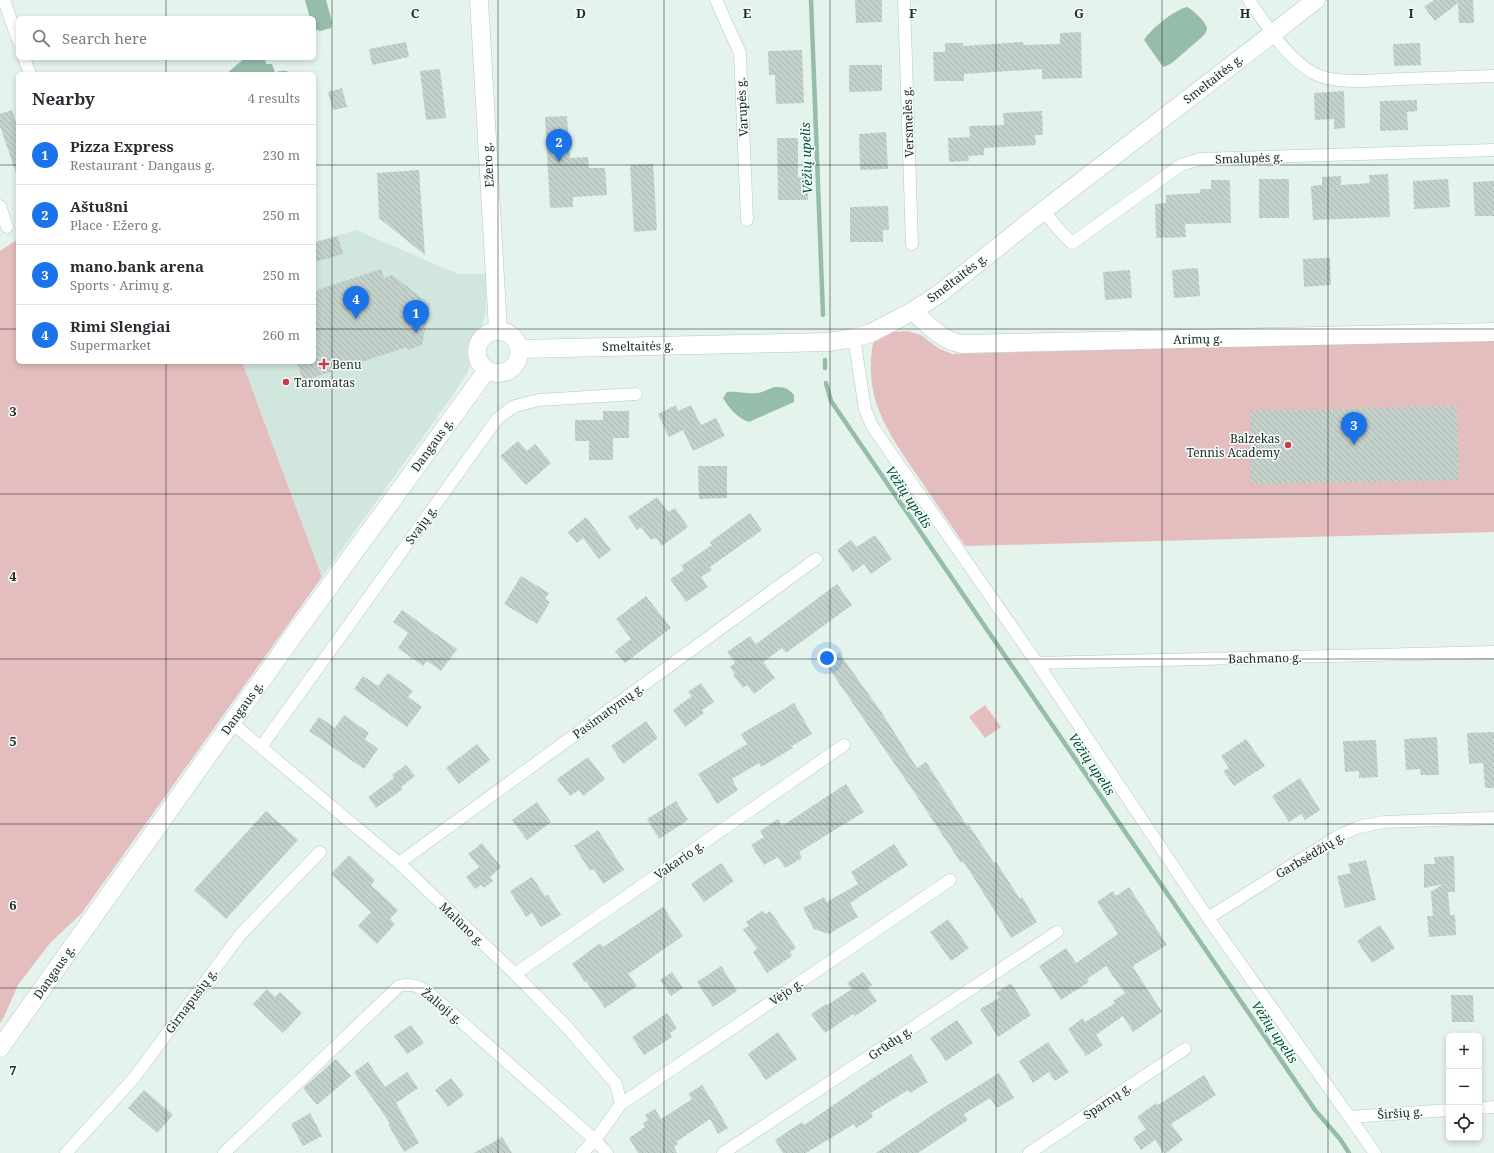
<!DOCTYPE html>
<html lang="en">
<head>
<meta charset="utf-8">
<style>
	body { margin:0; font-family:"Noto Serif",serif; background:#f2f2f3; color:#2b2b33 }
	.controls { position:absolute; right:12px; bottom:12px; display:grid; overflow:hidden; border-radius:6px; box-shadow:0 2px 6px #0003 }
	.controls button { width:36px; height:36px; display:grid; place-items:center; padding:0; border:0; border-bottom:1px solid #e1e1e2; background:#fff; color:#2b2b33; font:20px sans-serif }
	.you { position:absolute; left:827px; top:658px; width:14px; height:14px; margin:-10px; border:3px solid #fff; border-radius:50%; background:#1a73e8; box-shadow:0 0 0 6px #1a73e833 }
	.badge { display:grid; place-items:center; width:26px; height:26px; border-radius:50%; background:#1a73e8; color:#fff; font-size:13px; font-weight:700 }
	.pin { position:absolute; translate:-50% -33px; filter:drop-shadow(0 1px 2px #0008) }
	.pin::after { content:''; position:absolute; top:21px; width:14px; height:12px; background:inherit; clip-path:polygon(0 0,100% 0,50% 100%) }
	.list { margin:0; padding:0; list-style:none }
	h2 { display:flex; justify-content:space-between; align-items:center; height:52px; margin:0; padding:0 16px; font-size:17px }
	h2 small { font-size:13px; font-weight:400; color:#7c7c81 }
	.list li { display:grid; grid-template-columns:26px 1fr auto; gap:12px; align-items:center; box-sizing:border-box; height:60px; padding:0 16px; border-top:1px solid #e1e1e2 }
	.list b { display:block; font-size:15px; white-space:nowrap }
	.list p { margin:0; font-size:13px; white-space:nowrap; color:#7c7c81 }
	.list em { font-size:13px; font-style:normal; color:#7c7c81 }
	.icon { flex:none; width:22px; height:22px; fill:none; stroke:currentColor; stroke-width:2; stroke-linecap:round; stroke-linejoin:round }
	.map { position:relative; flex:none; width:1494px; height:1153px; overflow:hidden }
	.search { position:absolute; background:#fff; box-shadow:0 2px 6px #0003; left:16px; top:16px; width:300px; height:44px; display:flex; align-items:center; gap:10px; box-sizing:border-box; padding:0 14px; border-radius:6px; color:#7c7c81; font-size:15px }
	.panel { position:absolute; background:#fff; box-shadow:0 2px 6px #0003; left:16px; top:72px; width:300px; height:292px; border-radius:6px }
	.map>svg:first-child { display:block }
	.built { fill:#d1e6dc }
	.green { fill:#e4bdbe }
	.water { fill:#96bcaa }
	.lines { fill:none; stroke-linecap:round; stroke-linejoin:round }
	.stream { stroke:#96bcaa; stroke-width:4.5 }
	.building { fill:url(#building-back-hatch) }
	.minor-casing { stroke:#b9c7c0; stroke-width:13 }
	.secondary-casing { stroke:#b9c7c0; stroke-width:19 }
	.minor { stroke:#fff; stroke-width:12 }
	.secondary { stroke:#fff; stroke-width:18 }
	.grid { fill:none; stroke:#262b29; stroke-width:1; stroke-opacity:0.55 }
	.poi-dot { fill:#ca3a50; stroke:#f6fefa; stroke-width:1.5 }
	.labels { text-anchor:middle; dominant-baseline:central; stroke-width:3; stroke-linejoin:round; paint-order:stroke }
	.street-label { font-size:12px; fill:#262b29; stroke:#f6fefa }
	.poi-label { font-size:12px; fill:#262b29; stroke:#f6fefa; text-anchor:start }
	.water-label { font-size:13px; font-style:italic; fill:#055038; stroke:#f6fefa }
	.grid-label { font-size:13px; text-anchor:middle; font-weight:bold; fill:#262b29; stroke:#f6fefa; stroke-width:3; stroke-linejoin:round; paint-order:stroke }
</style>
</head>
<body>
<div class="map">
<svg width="1494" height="1153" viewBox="0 0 1494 1153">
	<defs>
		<pattern id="building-back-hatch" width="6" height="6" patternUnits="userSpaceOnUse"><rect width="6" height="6" fill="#c4d2cb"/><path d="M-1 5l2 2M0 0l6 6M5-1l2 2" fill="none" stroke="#a8b4ae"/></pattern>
	</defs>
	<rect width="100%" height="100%" fill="#e4f3eb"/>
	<path class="built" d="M356,230L458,274H486V311L482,325L476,342L468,372L448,402L322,577L242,362H314V242Z"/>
	<path class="green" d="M18,239V362H242L322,577L81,914L50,943L18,985L4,1017L0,1023V251Z
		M907,331L921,335L938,348L952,354L1494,340V532L965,546C949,522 933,499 917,475C888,432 863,399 873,343L893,332Z
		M985,705L1001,727L985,738L969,717Z"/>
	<path class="water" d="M305,0H326L332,22L331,28L320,31L315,29L314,18H310Z
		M1187,7C1192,9 1206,22 1207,28C1207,31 1205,34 1203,36L1172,63L1164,67L1161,64L1144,40C1151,29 1174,10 1187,7Z
		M245,58H265L266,64H272L275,73C281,70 287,70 293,74H226Z
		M774,387C784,387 787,387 794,395V402L749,422C737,418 729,408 723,398L727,392C737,391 746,394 756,393C762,393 768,389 774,387Z"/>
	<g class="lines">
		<path class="stream" d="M811,0L823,315
			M825,360V368
			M826,383L831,401L1315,1110L1340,1139L1349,1153"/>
	</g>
	<path class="building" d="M855,0H882V22L856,23Z
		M1434,0H1473L1474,23H1459L1458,3L1435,21L1424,7Z
		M1081,32L1082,78L1042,79V69L964,74V81H934L933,52H945V43H963V46L1023,42V45L1060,44V33Z
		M406,42L409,57L372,65L369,49Z
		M1420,43L1421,65L1394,66L1393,44Z
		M802,50L804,103L776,104L775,75H769L768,51Z
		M849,65H882V91L849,92Z
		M440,69L446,118L426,120L420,71Z
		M342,88L347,107L333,110L328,92Z
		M1344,91L1345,128L1334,129V119L1315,120L1314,93Z
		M1417,100V111L1407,112L1408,130L1380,131V101Z
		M12,110L18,128V173H16L0,126V114Z
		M1042,111L1043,135H1035L1036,145L984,148V155L968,156L969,161L949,162L948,138L970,137L969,126L1004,125L1003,113Z
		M567,116L570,158L588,157L589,168H605L607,195L573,197V207L550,208L545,117Z
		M886,132L888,169L860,170L859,134Z
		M777,138H798V177L808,176V200H778Z
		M653,164L657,230L634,232L630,165Z
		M419,170L425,255L379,218L377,173Z
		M1388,174L1390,217L1313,220L1311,186L1322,185V177L1341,176V185L1370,183L1369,175Z
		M1259,179H1289V218H1259Z
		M1448,179L1450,207L1414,209L1413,181Z
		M1211,180H1230L1231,223L1185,224L1186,237L1156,238L1155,204L1166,203V195L1200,193V189H1211Z
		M1494,181V216H1475L1473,182Z
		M888,206L889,230H883V242H850V207Z
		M338,236L343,254L314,262V243Z
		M1330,258L1331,285L1304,287L1303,259Z
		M1198,268L1200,296L1174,298L1172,270Z
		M381,269L384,278L392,275L430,304L422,345L408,350L407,347L303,381L297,362H314V291Z
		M1130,270L1132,298L1105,300L1103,272Z
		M676,405L678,411L691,405L701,425L716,418L725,436L693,451L683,430L669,437L658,414Z
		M1457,406L1459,480L1251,484L1250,411Z
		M603,411H629V438H613V460H589V441H575V420H603Z
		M518,441L527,451L535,444L551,463L526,485L500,456Z
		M698,466H727V498L699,499Z
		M657,497L668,512L675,508L688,527L662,546L656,538L651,540L641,527L637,530L628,517Z
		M750,513L762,530L710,567L712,570L701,577L708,587L686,602L670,579L684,570L681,566L712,545L710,542Z
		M586,517L611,550L599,559L583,538L577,543L568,532Z
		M875,535L892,559L871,574L864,564L853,572L837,550L851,540L857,547Z
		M521,576L549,593L545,599L550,602L537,624L504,604Z
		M837,584L852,605L786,653L782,648L763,662L775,678L754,694L747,685L743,688L733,675L735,674L730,667L735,663L727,652L750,636L756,644Z
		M646,596L671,628L625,663L615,651L631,639L616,619Z
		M402,610L457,649L441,671L427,661L423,666L398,648L408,633L393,622Z
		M839,653L880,710L917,768L926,762L967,826L969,825L994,863L996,862L1020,899L1022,897L1037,922L1011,938L996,913L963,861L961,863L914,792L825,663Z
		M388,673L413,691L408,697L422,707L407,727L354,689L363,676L378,686Z
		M701,683L714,702L702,710L704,713L685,727L673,710L692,696L688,692Z
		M794,703L812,734L792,746L793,748L761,767L759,763L732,779L738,790L717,804L698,774L747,744L741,734Z
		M344,715L369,733L365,739L378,749L364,769L309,731L319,717L335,728Z
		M646,721L658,738L623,764L611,746Z
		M1494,732V788H1485L1483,763L1469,764L1467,733Z
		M1437,737L1439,775H1421L1420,769L1406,770L1404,739Z
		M1246,739L1265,766L1234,786L1223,771L1229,768L1221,756Z
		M1376,740L1378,777L1359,778V771L1345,772L1343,741Z
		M477,744L490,760L459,784L446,768Z
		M588,757L605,779L583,796L579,790L570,796L557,779Z
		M406,765L415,776L401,787L403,789L376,808L368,797L394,778L392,775Z
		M1300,778L1320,810L1305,820L1301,814L1289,822L1272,796Z
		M846,784L864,812L799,852L802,858L785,868L778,857L764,865L751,845L764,837L760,831L778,819L782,826Z
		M676,801L688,820L659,839L647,819Z
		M537,802L551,822L527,840L512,820Z
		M266,811L298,840L226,919L194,890Z
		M598,830L624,870L603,884L594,869L590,871L574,846Z
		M482,843L501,867L490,877L493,881L484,888L481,885L475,889L466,877L479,867L468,854Z
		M894,844L908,865L850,903L858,917L829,934L814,929L803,908L824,897L827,902L858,884L851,872Z
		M349,855L375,880L371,885L398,910L390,919L395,924L377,944L358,926L371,912L331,874Z
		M1454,856L1455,892H1448L1450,915H1455L1456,935L1429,937L1427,916H1433L1431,893H1429L1443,884L1424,888V864H1435L1434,857Z
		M1366,860L1376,900L1345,908L1337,876L1351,873L1348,864Z
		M721,863L734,881L704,902L691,884Z
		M532,877L545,896L548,895L561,915L541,927L532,913L526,917L510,891Z
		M1129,887L1167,945L1134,965L1133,967L1162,1012L1133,1032L1123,1016L1096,1035L1103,1045L1086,1056L1068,1029L1083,1018L1085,1022L1115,1003L1113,1001L1125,993L1106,966L1087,979L1089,982L1061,1000L1039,966L1066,948L1076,963L1118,934L1097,902L1113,891L1116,896Z
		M663,907L683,936L628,974L637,986L605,1008L586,981L585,982L572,964L600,943L603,947Z
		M762,911L765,914L770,911L796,948L790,952L792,956L767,973L753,952L757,949L743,929L749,926L746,922Z
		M948,919L969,948L951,961L930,932Z
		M1380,925L1395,948L1372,963L1357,941Z
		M721,966L737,991L713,1007L697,982Z
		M672,972L683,988L671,996L660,980Z
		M863,972L872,985L868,988L877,1001L855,1016L853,1014L825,1033L811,1014L826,1004L827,1005L852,989L847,983Z
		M1011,983L1031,1015L998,1037L980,1009L999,998L996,993Z
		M267,989L275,997L280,992L302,1013L283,1033L253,1004Z
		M1451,995H1473L1474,1022H1452Z
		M667,1013L677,1028L670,1033L672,1037L644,1055L632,1037Z
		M957,1020L973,1043L946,1061L930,1038Z
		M411,1025L424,1043L407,1054L394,1036Z
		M778,1032L797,1059L766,1080L748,1054Z
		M1048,1042L1069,1072L1055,1081L1049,1072L1033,1083L1019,1061Z
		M911,1054L928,1082L910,1093L908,1090L871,1113L873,1117L856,1128L854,1124L806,1153H783L775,1140L802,1122L804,1125L873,1078Z
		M336,1059L351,1076L317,1105L303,1088Z
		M368,1062L385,1087L407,1072L418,1088L396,1103L419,1143L404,1152L388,1124L390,1123L354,1072Z
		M999,1073L1014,1098L997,1108L990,1098L964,1114L968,1120L918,1153H876L938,1111Z
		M1204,1075L1216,1095L1171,1124L1183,1140L1166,1153H1164L1155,1140L1141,1150L1133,1138L1146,1129L1137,1117L1156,1103L1158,1105Z
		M451,1078L464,1095L448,1107L435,1090Z
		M702,1085L717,1109L728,1128L718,1134L710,1119L676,1142L678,1144L674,1147L677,1153H638L629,1138L645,1127L643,1123L648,1120L645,1115L655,1109L661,1119L692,1099L688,1094Z
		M144,1090L173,1115L157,1133L128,1108Z
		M310,1113L322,1136L303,1146L291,1124Z
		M502,1137L512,1153H474Z"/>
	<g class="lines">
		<g class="minor-casing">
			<path id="minor" d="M4,0L18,40
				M716,0L740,53L747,220
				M904,0L912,244
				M1249,0C1267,26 1286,58 1315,74C1337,85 1376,80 1400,79C1431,78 1463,77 1494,76
				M24,58L30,74
				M0,206L7,227
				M1043,211L1062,233L1072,243L1181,165L1200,159L1494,150
				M854,338L865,409L872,426L1037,663L1208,918L1375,1153
				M1037,663L1494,652
				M232,723L399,863L515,974L566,1026L616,1084L621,1104L595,1140L582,1153
				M261,747L497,419L506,412L515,406L539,400L636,394
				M399,863L816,559
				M1208,918L1340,835L1359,827L1384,822L1494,818
				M515,974L844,745
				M621,1104L950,880
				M1479,1108L1494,1107
				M1350,1117L1449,1110
				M66,1153L134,1078L240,935L320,852
				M224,1153L399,986C412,983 418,986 429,993L595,1140L607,1153
				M723,1153L1057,932
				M1029,1153L1185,1049"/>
		</g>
		<g class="secondary-casing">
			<path id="secondary" d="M479,0L498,330
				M913,311C927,324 942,341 962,344L1494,332
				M477 352a21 21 0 1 1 42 0a21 21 0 1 1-42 0Z
				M520,349L828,342L854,338L871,333L913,311L939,294L1043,211L1316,0
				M0,1048L294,635L487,370"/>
		</g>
		<use href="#minor" class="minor"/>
		<use href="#secondary" class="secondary"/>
	</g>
	<path class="grid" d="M166,0V18M332,0V1153M498,0V1153M664,0V1153M830,0V1153M996,0V1153M1162,0V1153M1328,0V1153M166,58V74M0,165H18M314,165H1494M0,329H18M314,329H1494M166,362V1153M0,494H1494M0,659H1494M0,824H1494M0,988H1494"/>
	<g class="poi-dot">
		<path d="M322 358h4v4h4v4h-4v4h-4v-4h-4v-4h4z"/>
		<circle cx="286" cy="382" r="4"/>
		<circle cx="1288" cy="445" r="4"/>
	</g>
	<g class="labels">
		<g class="street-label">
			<text transform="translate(1213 79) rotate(-38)">Smeltaitės g.</text>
			<text transform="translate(742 107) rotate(-93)">Varupės g.</text>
			<text transform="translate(908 122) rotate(-92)">Versmelės g.</text>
			<text transform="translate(1249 158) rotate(-2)">Smalupės g.</text>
			<text transform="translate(488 165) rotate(-93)">Ežero g.</text>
			<text transform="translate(957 278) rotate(-37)">Smeltaitės g.</text>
			<text transform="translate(1198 339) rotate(-1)">Arimų g.</text>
			<text transform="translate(638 346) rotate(-1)">Smeltaitės g.</text>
			<text transform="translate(432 445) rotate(-54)">Dangaus g.</text>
			<text transform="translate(421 525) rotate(-54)">Svajų g.</text>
			<text transform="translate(1265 658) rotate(-1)">Bachmano g.</text>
			<text transform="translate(242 708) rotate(-54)">Dangaus g.</text>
			<text transform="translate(608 711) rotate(-36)">Pasimatymų g.</text>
			<text transform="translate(1310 855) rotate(-31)">Garbsėdžių g.</text>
			<text transform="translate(679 860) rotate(-35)">Vakario g.</text>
			<text transform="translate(462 924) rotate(44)">Malūno g.</text>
			<text transform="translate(54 972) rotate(-55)">Dangaus g.</text>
			<text transform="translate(786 992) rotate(-34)">Vėjo g.</text>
			<text transform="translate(191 1001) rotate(-53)">Girnapusių g.</text>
			<text transform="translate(442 1006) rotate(40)">Žalioji g.</text>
			<text transform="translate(890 1043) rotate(-34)">Grūdų g.</text>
			<text transform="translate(1107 1101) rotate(-34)">Sparnų g.</text>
			<text transform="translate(1400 1113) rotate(-4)">Širšių g.</text>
		</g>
		<g class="poi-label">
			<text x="332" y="364">Benu</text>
			<text x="294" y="382">Taromatas</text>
			<text x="1280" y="438" text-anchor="end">Balzekas<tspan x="1280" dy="14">Tennis Academy</tspan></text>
		</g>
		<g class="water-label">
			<text transform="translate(806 158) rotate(-92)">Vėžių upelis</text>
			<text transform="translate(909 497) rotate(56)">Vėžių upelis</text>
			<text transform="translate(1092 764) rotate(56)">Vėžių upelis</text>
			<text transform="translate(1275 1032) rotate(56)">Vėžių upelis</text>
		</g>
	</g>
	<g class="grid-label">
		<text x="415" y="18">C</text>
		<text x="581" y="18">D</text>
		<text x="747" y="18">E</text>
		<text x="913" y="18">F</text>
		<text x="1079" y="18">G</text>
		<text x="1245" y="18">H</text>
		<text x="1411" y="18">I</text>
		<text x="13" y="416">3</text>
		<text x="13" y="581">4</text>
		<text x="13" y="746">5</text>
		<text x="13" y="910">6</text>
		<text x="13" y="1075">7</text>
	</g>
</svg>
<div class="controls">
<button>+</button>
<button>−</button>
<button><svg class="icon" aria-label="locate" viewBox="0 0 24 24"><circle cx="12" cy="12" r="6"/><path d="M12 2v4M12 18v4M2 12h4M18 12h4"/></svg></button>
</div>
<div class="you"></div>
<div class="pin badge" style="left:416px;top:333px">1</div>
<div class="pin badge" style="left:559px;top:162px">2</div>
<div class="pin badge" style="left:1354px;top:445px">3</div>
<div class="pin badge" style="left:356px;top:319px">4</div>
<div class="search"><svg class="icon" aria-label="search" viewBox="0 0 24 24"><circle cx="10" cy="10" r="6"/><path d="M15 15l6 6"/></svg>Search here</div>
<section class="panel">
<h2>Nearby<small>4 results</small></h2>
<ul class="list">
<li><span class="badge">1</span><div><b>Pizza Express</b><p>Restaurant · Dangaus g.</p></div><em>230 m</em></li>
<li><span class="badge">2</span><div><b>Aštu8ni</b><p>Place · Ežero g.</p></div><em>250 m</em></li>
<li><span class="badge">3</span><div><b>mano.bank arena</b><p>Sports · Arimų g.</p></div><em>250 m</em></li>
<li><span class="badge">4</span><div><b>Rimi Slengiai</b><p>Supermarket</p></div><em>260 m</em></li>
</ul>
</section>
</div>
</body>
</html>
